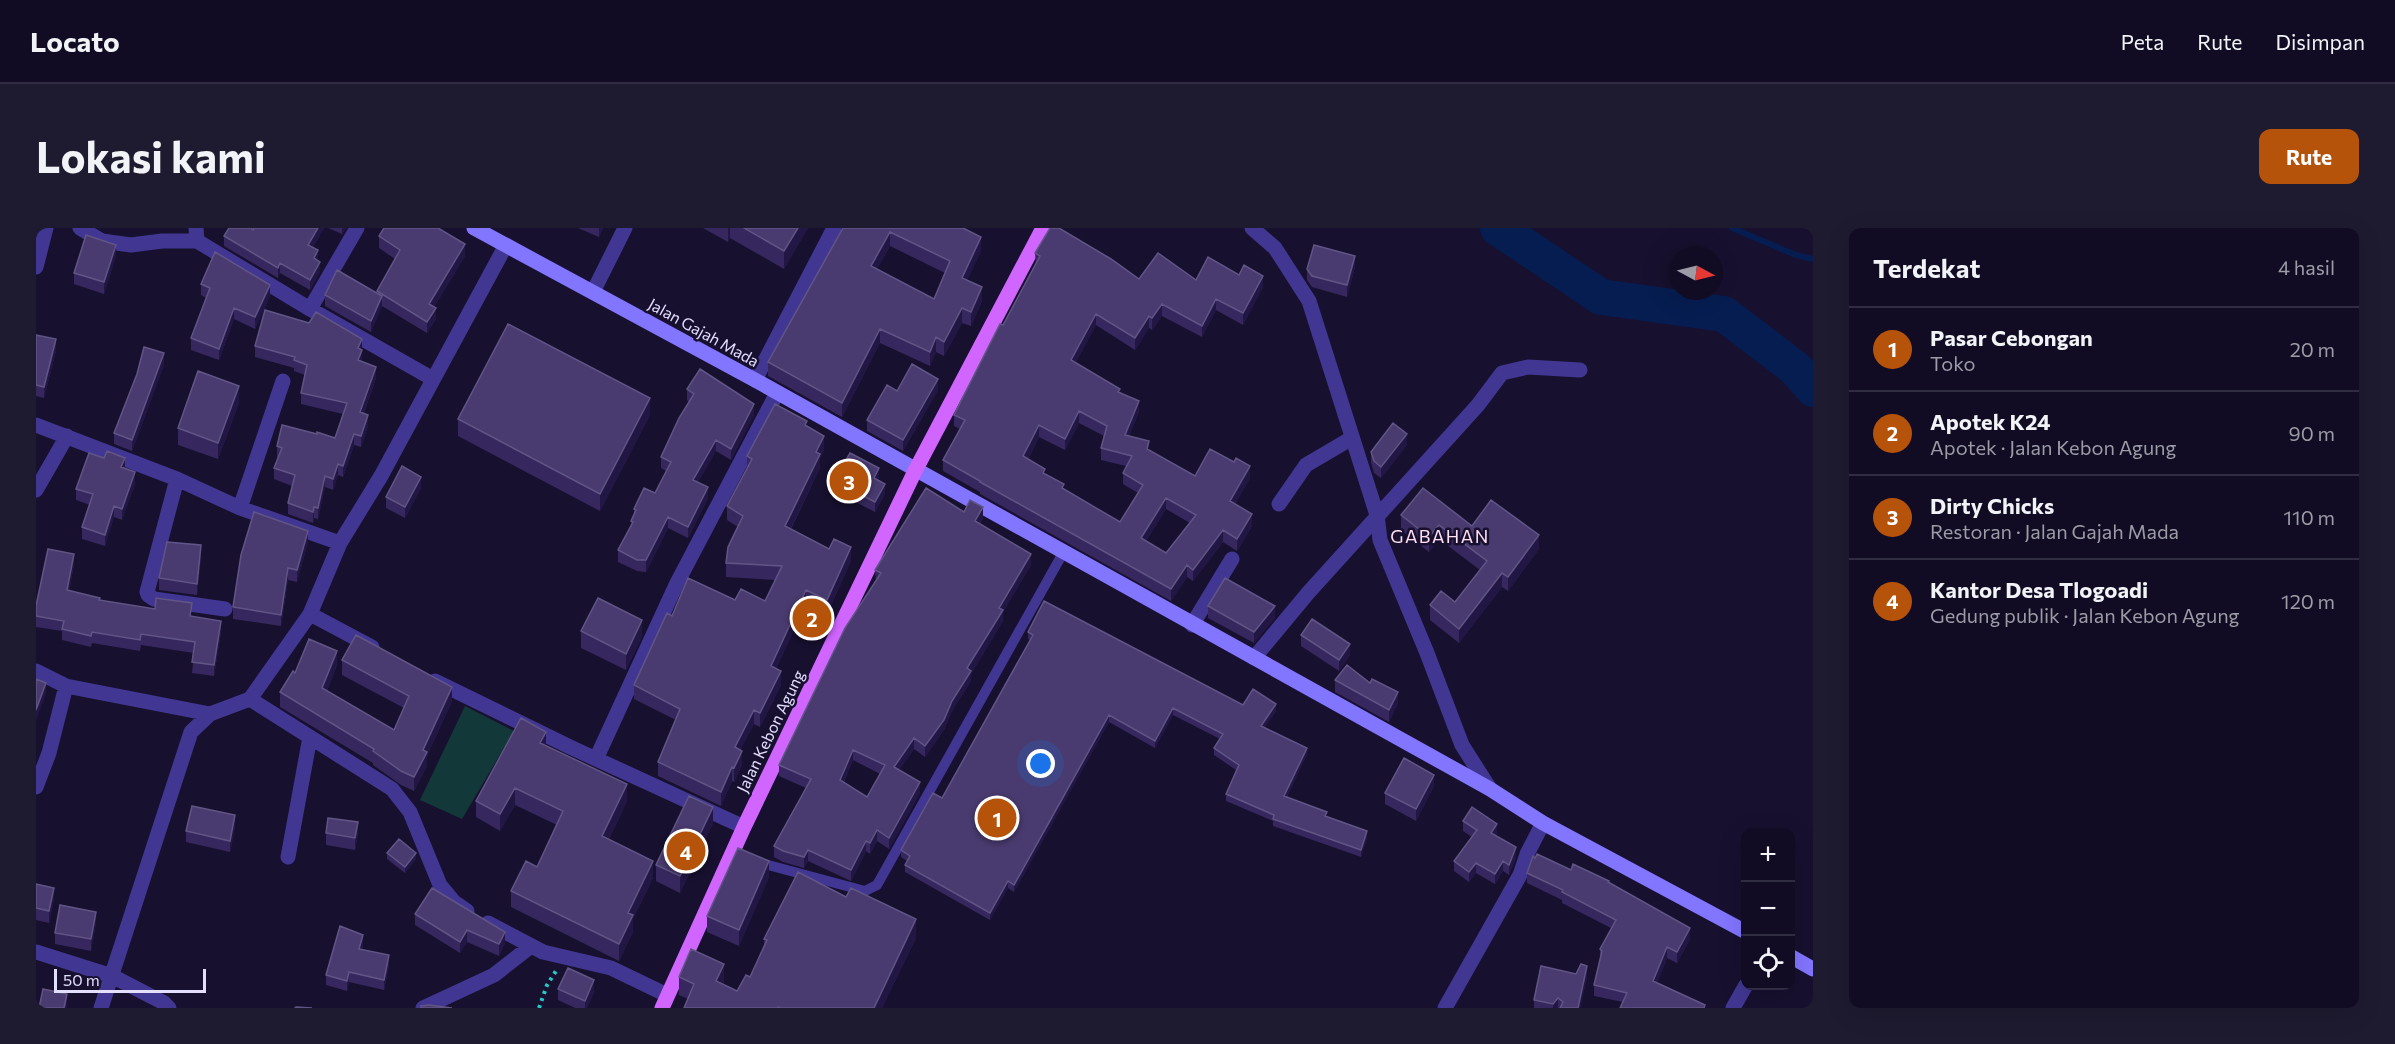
<!DOCTYPE html>
<html lang="id">
<head>
<meta charset="utf-8">
<style>
	body { margin:0; font-family:Commissioner,sans-serif; background:#1e1a30; color:#f1f3f6 }
	.controls { position:absolute; right:18px; bottom:18px; display:grid; overflow:hidden; border-radius:12px; box-shadow:0 6px 24px #0002 }
	.controls button { width:54px; height:54px; display:grid; place-items:center; padding:0; border:0; border-bottom:2px solid #302c41; background:#110c23; color:#f1f3f6; font:30px sans-serif }
	.compass { position:absolute; left:1633px; top:18px; width:54px; height:54px; border-radius:50%; background:#110c23; box-shadow:0 6px 24px #0002; rotate:97deg }
	.scale { position:absolute; left:18px; bottom:15px; width:152px; box-sizing:border-box; padding-left:6px; border:3px solid #e4deff; border-top:0; font-size:16px; line-height:21px; white-space:nowrap; color:#e4deff; -webkit-text-stroke:4px #17102f; paint-order:stroke }
	.you { position:absolute; left:1005px; top:536px; width:21px; height:21px; margin:-15px; border:4px solid #fff; border-radius:50%; background:#1a73e8; box-shadow:0 0 0 9px #1a73e833 }
	.badge { display:grid; place-items:center; width:39px; height:39px; border-radius:50%; background:#b45309; color:#fff; font-size:20px; font-weight:700 }
	.pin { position:absolute; translate:-50% -50%; border:3px solid #fff; box-shadow:0 2px 6px #0006 }
	.list { margin:0; padding:0; list-style:none }
	h2 { display:flex; justify-content:space-between; align-items:center; height:78px; margin:0; padding:0 24px; font-size:26px }
	h2 small { font-size:20px; font-weight:400; color:#9c9ba6 }
	.list li { display:grid; grid-template-columns:39px 1fr auto; gap:18px; align-items:center; box-sizing:border-box; height:84px; padding:0 24px; border-top:2px solid #302c41 }
	.list b { display:block; font-size:22px; white-space:nowrap }
	.list p { margin:0; font-size:20px; white-space:nowrap; color:#9c9ba6 }
	.list em { font-size:20px; font-style:normal; color:#9c9ba6 }
	.icon { flex:none; width:33px; height:33px; fill:none; stroke:currentColor; stroke-width:2; stroke-linecap:round; stroke-linejoin:round }
	.map { position:relative; flex:none; width:1777px; height:780px; overflow:hidden; border-radius:12px }
	header { display:flex; align-items:center; gap:36px; box-sizing:border-box; height:84px; padding:0 30px; background:#110c23; border-bottom:2px solid #302c41 }
	header strong { font-size:28px }
	nav { display:flex; gap:33px; margin-inline-start:auto; font-size:21px }
	.intro { display:flex; align-items:center; justify-content:space-between; box-sizing:border-box; height:144px; padding:0 36px }
	h1 { margin:0; font-size:42px }
	.button { padding:15px 27px; border-radius:12px; background:#b45309; color:#fff; font-size:21px; font-weight:700 }
	main { display:flex; gap:36px; padding:0 36px }
	aside { flex:1; background:#110c23; border-radius:12px; box-shadow:0 6px 24px #0002 }
	.map>svg:first-child { display:block }
	.green { fill:#12383a }
	.lines { fill:none; stroke-linecap:round; stroke-linejoin:round }
	.stream { stroke:#061d51; stroke-width:6 }
	.river { stroke:#061d51; stroke-width:36 }
	.path { stroke:#26c9ca; stroke-width:4; stroke-dasharray:3 4.5; stroke-linecap:butt }
	.lane { stroke:#413792; stroke-width:10 }
	.street { stroke:#413792; stroke-width:15 }
	.secondary { stroke:#8275ff; stroke-width:15 }
	.primary { stroke:#d065ff; stroke-width:15 }
	.wall { fill:#36285e; fill-rule:evenodd }
	.shaded-wall { fill:#221644 }
	.building { fill:#493b6f; stroke:#615586; stroke-width:1.5; fill-rule:evenodd }
	.labels { text-anchor:middle; dominant-baseline:central; stroke-width:5; stroke-linejoin:round; paint-order:stroke }
	.street-label { font-size:16px; fill:#e4deff; stroke:#17102f }
	.neighbourhood-label { font-size:18px; letter-spacing:1.5px; fill:#ffe0f2; stroke:#17102f }
</style>
</head>
<body>
<header>
<strong>Locato</strong>
<nav><a>Peta</a><a>Rute</a><a>Disimpan</a></nav>
</header>
<div class="intro"><h1>Lokasi kami</h1><a class="button">Rute</a></div>
<main>
<div class="map">
<svg width="1777" height="780" viewBox="0 0 1777 780">
	<rect width="100%" height="100%" fill="#17102f"/>
	<path class="green" d="M429,478L478,503L426,591L384,572Z"/>
	<g class="lines">
		<path class="stream" d="M1696,0L1760,27L1777,31"/>
		<path class="river" d="M1462,0L1565,69L1688,86L1759,140L1777,161"/>
		<path class="path" d="M503,780L511,757L520,743"/>
		<path class="lane" d="M721,634L829,663L841,657L1027,325"/>
		<path class="street" d="M44,0L66,13L95,17L126,13H161
			M160,0L161,13L274,81L397,151
			M1216,0L1239,20L1273,73L1341,287L1344,312L1391,425L1426,517L1454,561
			M0,39L10,0
			M557,64L589,0
			M274,81L321,0
			M719,152L798,0
			M0,197L141,251L204,280L304,315L274,386L214,471
			M141,251L111,364L112,367L118,371L189,381
			M0,262L31,208
			M1243,276L1270,237L1316,210
			M204,280L247,153
			M304,315L345,248L470,17
			M274,386L336,419
			M1156,397L1196,331
			M1218,430L1272,365L1442,177L1466,145L1492,139L1544,142
			M0,443L30,458L174,486
			M399,453L534,519L708,599
			M560,531L641,355L741,165
			M0,559L13,525L30,458
			M252,629L274,509
			M452,695L507,724L575,740L631,767
			M0,724L76,748L128,775L133,780
			M65,780L155,504L174,486L214,471L356,561L374,584L404,657L418,674L431,683
			M387,780L458,747L495,718
			M1409,780L1484,647L1491,626L1507,595
			M1697,780L1710,757"/>
		<path class="secondary" d="M438,0L719,152L1454,561L1507,595L1710,704
			M1754,728L1777,741"/>
		<path class="primary" d="M626,780L708,599L879,243L1007,0"/>
	</g>
	<path class="wall" d="M218,0H288L277,19L282,32L284,44L274,62L244,45L242,50L188,18V8L217,2Z
		M292,0H310L306,6Z
		M542,0H567L563,9Z
		M667,0H772L748,41L694,10L692,14Z
		M807,0H927L945,23L931,52L946,73L935,98L926,95L908,128L900,124L894,138L844,115L806,189L732,148V134ZM854,18L909,45L898,71L841,41Z
		M343,8L429,28L398,79L400,91L391,105L346,78L335,104L289,78V67L341,65V63L359,31L343,20Z
		M999,25L1103,51L1160,52L1227,59L1207,97L1180,82L1166,109L1126,88L1116,102L1113,100L1099,122L1060,97L1040,134L1084,164L1103,184L1093,208L1113,222L1159,248L1214,250L1199,276L1216,298L1201,323L1187,314L1157,353L1151,349L1135,373L944,266V264L907,243V232L924,201L918,198V187L1000,37ZM1043,195L1068,208L1065,220V232L1090,238L1087,245V256L1102,265L1084,294L1028,261L992,231L1003,209L1029,222ZM1130,281L1154,295L1130,325L1110,313Z
		M80,28L68,66L38,56V45Z
		M1319,39L1311,69L1276,59L1271,52V41Z
		M165,56L234,68L219,101L198,91L183,132L155,122V110L170,70L165,67Z
		M0,107L20,123L8,170L0,168Z
		M219,118L326,134L340,150L328,185L332,198L325,219L318,217L307,249L302,247L297,262L289,259L282,291L278,290L277,295L252,286V275L256,258L238,251V240L242,230L241,229V218L281,206L299,210L307,186L265,176V165L269,147L258,143V140L219,129Z
		M128,137L96,223L78,216V205L101,146Z
		M651,161L718,187L695,232L680,223L662,254L672,270L652,310L632,300L610,344L601,343L582,334V322L595,298V293L598,287V281L619,265L630,243L625,240V229L653,174L651,172Z
		M902,162L867,223L831,203V192L861,163Z
		M203,175L182,231L142,217V200Z
		M614,187L564,283L422,208V191Z
		M771,199L788,222L784,230V240L755,301L815,333L791,386L770,376L740,441L745,457L724,499L718,496L704,522L706,537L698,554L696,553L685,578L622,548V534L640,492L598,471V457L636,388L699,372L729,373L739,352L690,349V335L702,299L691,292V278L711,240V228Z
		M1371,217L1345,250L1338,245L1335,235V224Z
		M89,240L99,256L86,292L78,289L69,318L46,311V299L54,277L40,272V261Z
		M843,250L842,252L849,266L839,284L798,263V253Z
		M385,260L369,290L350,280V269Z
		M928,284L947,290L944,296L995,337L967,384V393L935,446V453L916,483L908,502L889,529L878,521L863,542L884,565L853,621L841,613L834,626L830,623L815,653L772,633L768,640L747,634L738,629V618L770,560L743,548V537L840,353L839,342ZM817,532L844,546L831,569L808,554Z
		M1365,287L1436,298L1503,321L1472,363L1466,359L1423,415L1394,392V377L1419,374L1444,342L1403,311L1393,324L1365,302Z
		M272,314L261,354L252,352L245,398L197,391V379Z
		M165,329L161,367L123,362V350Z
		M38,337L33,363L64,372L156,388L185,404L178,448L156,445L158,425L105,417L104,423L56,415L55,419L26,412V403L0,399V378Z
		M1172,378L1239,390L1218,415L1172,390Z
		M545,403L606,409L590,442L545,420Z
		M992,404L1207,477L1240,483L1229,499L1271,526L1251,569L1331,610L1325,629L1237,598V593L1190,573V566L1200,542L1178,527V520L1184,511L1137,487L1119,520L1073,494L978,664L972,660L954,692L869,644V637L871,633L865,629V622L906,570L994,412L992,411Z
		M1265,407L1314,427L1303,443L1265,418Z
		M306,432L416,473L391,528V538L378,563L365,557L337,537V535L244,479V464L259,445L301,437L291,463L358,502L368,480L306,447Z
		M1299,452L1334,455L1362,475L1353,494L1299,464Z
		M510,518L591,573L573,611L617,650L597,691V704L583,733L475,679V663L501,639L521,597L479,577L464,603L440,589V573Z
		M1398,558L1380,593L1349,576V565Z
		M1427,593L1461,606L1460,608L1480,629L1473,647L1467,643L1459,656L1440,645L1433,654L1418,643V633L1436,609L1427,603Z
		M677,595L644,665L620,653V637Z
		M199,599L194,624L150,614V603Z
		M290,605L322,606L319,622L290,617Z
		M351,625L380,631L369,645L351,631Z
		M1499,630L1573,655L1654,711L1641,735L1631,730L1621,755L1669,780L1587,774L1558,768V757L1564,732V721L1575,700L1526,675V672L1491,655V645Z
		M733,649L703,718L671,704V688Z
		M0,656L18,671L13,695L0,692Z
		M396,660L469,715L463,728L431,714L424,725L379,697V686Z
		M60,695L55,723L19,716V705Z
		M880,710L846,780H648L652,771L643,767V749L688,755L687,756L701,763L714,749L728,718V711Z
		M327,717L326,721L353,737L348,762L313,754L311,763L290,757V747Z
		M1551,749L1544,780H1498V772Z
		M522,761L558,764L551,780H539L522,772Z"/>
	<path class="shaded-wall" d="M282,0H288L272,27V17Z
		M306,0H310L306,6Z
		M563,0H567L563,9Z
		M692,0H694V10L692,14Z
		M762,0H772L748,41V23Z
		M854,4V18L835,52V38Z
		M945,9V23L926,64V50Z
		M429,16V28L393,87V76Z
		M80,17V28L68,66V54Z
		M282,22V32L278,30Z
		M1319,28V39L1311,69V57Z
		M284,34V44L274,62V52Z
		M244,35V45L242,50V40Z
		M1227,48V59L1207,97V85Z
		M234,57V68L219,101V89Z
		M946,59V73L935,98V84Z
		M346,68V79L335,104V93Z
		M1180,71V82L1166,109V98Z
		M1126,76V88L1116,102V90Z
		M198,80V91L183,132V121Z
		M400,80V91L391,105V94Z
		M926,80V95L908,128V114Z
		M1060,86V97L1035,143V132Z
		M1113,88V100L1099,122V110Z
		M844,101V115L806,189V175Z
		M900,109V124L894,138V124Z
		M20,111V123L8,170V159Z
		M326,111V133L322,143V120Z
		M128,125V137L96,223V212Z
		M340,139V150L324,195V184Z
		M902,151V162L867,223V212Z
		M203,158V175L182,231V215Z
		M614,170V187L564,283V266Z
		M1103,173V184L1089,218V207Z
		M718,176V187L695,232V221Z
		M1043,183V195L1029,222V211Z
		M332,187V198L325,219V208Z
		M1003,197V209L987,240V228Z
		M318,206V217L307,249V238Z
		M1371,206V217L1345,250V239Z
		M788,208V222L784,230V240L749,312V298L780,224Z
		M680,212V223L657,263V252Z
		M89,230V241L85,239Z
		M302,236V247L297,262V251Z
		M1214,238V250L1194,284V273Z
		M843,240V250L838,260V250Z
		M99,244V256L86,292V281Z
		M289,248V259L282,291V280Z
		M385,249V260L369,290V279Z
		M849,256V266L839,284V274Z
		M672,259V270L652,310V299Z
		M1130,270V281L1105,321V310Z
		M78,278V289L69,318V307Z
		M278,279V290L277,295V284Z
		M947,279V290L939,304V293Z
		M1216,286V298L1201,323V311Z
		M632,289V300L610,344V332Z
		M1403,297V311L1393,324V309Z
		M1187,302V314L1157,353V342Z
		M272,303V314L261,354V342Z
		M1503,307V321L1472,363V349Z
		M165,317V329L161,367V356Z
		M815,319V333L791,386V372Z
		M38,326V337L31,373V362Z
		M995,326V337L967,384V393L935,446V453L916,483L908,502L889,529V518L963,380Z
		M1151,337V349L1135,373V361Z
		M252,340V352L245,398V387Z
		M1466,345V359L1423,415V401Z
		M770,362V376L735,452V438Z
		M1239,378V390L1218,415V404Z
		M606,392V409L590,442V426Z
		M185,393V404L178,448V437Z
		M1314,416V427L1303,443V432Z
		M301,423V437L286,475V460Z
		M745,443V457L724,499V485Z
		M10,455V466L0,493V482Z
		M416,459V473L391,528V538L378,563V549L387,522Z
		M1362,464V475L1353,494V482Z
		M1240,476V483L1225,505V498Z
		M1137,480V487L1119,520V513Z
		M718,482V496L699,533V519Z
		M1073,487V494L978,664V657Z
		M510,504V521L504,515Z
		M878,510V521L858,550V539Z
		M1271,520V526L1248,575V568Z
		M817,522V532L804,562V552Z
		M706,523V537L698,554V540Z
		M696,539V553L685,578V564Z
		M1398,547V558L1380,593V581Z
		M884,554V565L853,621V610Z
		M591,556V573L566,625V608Z
		M479,560V577L464,603V586Z
		M677,579V595L644,665V648Z
		M199,587V599L194,624V613Z
		M322,594V606L319,622V610Z
		M1461,596V606L1455,615V605Z
		M841,602V613L834,626V615Z
		M1331,603V610L1325,629V622Z
		M830,613V623L815,653V642Z
		M1480,619V629L1473,647V637Z
		M772,622V633L768,640V629Z
		M380,625V631L369,645V639Z
		M617,633V650L597,691V704L583,733V716L592,685Z
		M733,633V649L703,718V702Z
		M1467,633V643L1459,656V646Z
		M1440,635V645L1433,654V644Z
		M972,653V660L954,692V685Z
		M18,660V671L13,695V683Z
		M60,684V695L55,723V711Z
		M880,691V710L846,780H838Z
		M1654,700V711L1641,735V724Z
		M431,702V714L424,725V714Z
		M469,704V715L463,728V716Z
		M327,707V717L323,731V721Z
		M1631,719V730L1617,764V753Z
		M353,727V737L348,762V752Z
		M688,736V755L680,772V753Z
		M1551,738V749L1544,780H1542Z
		M313,744V754L311,763V753Z
		M558,752V764L551,780H549V773Z
		M31,766V780H28Z
		M1522,770V780H1517V776Z"/>
	<path class="building" d="M193,0H215L217,2L218,0H282L272,17L282,22L278,30L284,34L274,52L244,35L242,40L188,8Z
		M348,0H402L429,16L393,76L400,80L391,94L341,63L364,22L343,8Z
		M708,0H762L748,23Z
		M807,0H927L945,9L926,50L946,59L935,84L926,80L908,114L900,109L894,124L844,101L806,175L732,134ZM854,4L914,33L898,71L835,38Z
		M1014,0H1023L1075,31L1103,51L1122,25L1160,52L1172,29L1203,47L1208,37L1227,48L1207,85L1180,71L1166,98L1126,76L1116,90L1113,88L1099,110L1060,86L1035,132L1084,161L1082,164L1103,173L1089,207L1113,213L1111,221L1159,248L1174,221L1198,234L1200,230L1214,238L1194,273L1216,286L1201,311L1187,302L1157,342L1151,337L1135,361L944,254V253L907,232L929,192L918,187L964,96L967,97L1004,28L999,25ZM1043,183L1071,198L1065,220L1096,228L1087,245L1107,257L1084,294L1026,260L1028,256L1007,245L1009,241L987,228L1003,197L1029,211ZM1130,270L1160,287L1130,325L1105,310Z
		M50,7L80,17L68,54L38,45Z
		M1278,17L1319,28L1311,57L1276,48L1271,41Z
		M179,24L234,57L219,89L198,80L183,121L155,110L174,60L165,56Z
		M301,42L346,68L335,93L289,67Z
		M229,82L273,95L280,84L326,111L322,120L326,122L322,132L340,139L324,184L332,187L325,208L318,206L307,238L302,236L297,251L289,248L282,280L278,279L277,284L252,275L259,247L238,240L246,220L241,218L246,197L281,206V204L299,210L311,175L265,165L271,137L258,132L259,129L219,118Z
		M472,96L614,170L564,266L422,191Z
		M0,107L20,111L8,159L0,157Z
		M108,119L128,125L96,212L78,205L101,146Z
		M876,136L902,151L867,212L831,192L851,157L861,163Z
		M664,141L718,176L695,221L680,212L657,252L672,259L652,299L632,289L610,332H601L582,322L597,294L595,293L600,282L598,281L608,260L619,265L635,234L625,229L643,190L658,166L651,161Z
		M162,143L203,158L182,215L142,200Z
		M739,176L771,193L769,197L788,208L780,224L784,226L749,298L793,321L798,311L815,319L791,372L770,362L735,438L745,443L724,485L718,482L699,519L706,523L698,540L696,539L685,564L622,534L644,481L598,457L631,385L636,388L652,350L699,372L705,361L729,373L746,338L690,335L692,319L707,288L691,278L716,231L711,228Z
		M1357,195L1371,206L1345,239L1338,233L1335,224Z
		M71,223L89,230L85,239L99,244L86,281L78,278L69,307L46,299L57,266L40,261L53,225L68,230Z
		M814,225L843,240L838,250L849,256L839,274L798,253Z
		M366,238L385,249L369,279L350,269Z
		M890,260L928,284L934,272L947,279L939,293L995,326L963,380L967,382L931,440L935,443L916,473L908,492L889,518L878,510L858,539L884,554L853,610L841,602L834,615L830,613L815,642L772,622L768,629L747,623L738,618L775,551L743,537L809,400L845,345L839,342ZM817,522L849,537L831,569L804,552Z
		M1387,260L1436,298L1455,272L1503,307L1472,349L1466,345L1423,401L1394,377L1405,363L1419,374L1451,333L1403,297L1393,309L1365,287Z
		M218,284L272,303L261,342L252,340L245,387L197,379L205,327Z
		M131,314L165,317L161,356L123,350Z
		M12,321L38,326L31,362L64,370L63,372L119,381L120,370L156,375L154,388L185,393L178,437L156,434L159,414L105,406L104,412L56,404L55,408L26,401L28,393L0,388V378Z
		M1189,350L1239,378L1218,404L1172,378Z
		M562,370L606,392L590,426L545,403Z
		M1008,373L1207,477L1217,461L1240,476L1225,498L1271,520L1248,568L1291,584L1289,588L1331,603L1325,622L1237,591L1238,587L1190,566L1203,537L1178,520L1187,506L1137,480L1119,513L1073,487L978,657L972,653L954,685L869,637L874,628L865,622L897,565L906,570L997,407L992,404Z
		M1276,391L1314,416L1303,432L1265,407Z
		M320,407L416,459L387,522L391,524L378,549L365,543L337,523L338,521L244,464L257,443L259,445L273,411L301,423L286,460L358,502L373,468L306,432Z
		M1311,437L1334,455L1336,451L1362,464L1353,482L1299,452Z
		M0,451L10,455L0,482Z
		M485,490L510,504L504,515L591,556L566,608L617,633L592,685L597,687L583,716L475,663L490,633L501,639L527,583L479,560L464,586L440,573Z
		M1368,530L1398,547L1380,581L1349,565Z
		M653,568L677,579L644,648L620,637Z
		M156,578L199,587L194,613L150,603Z
		M1436,579L1461,596L1455,605L1480,619L1473,637L1467,633L1459,646L1440,635L1433,644L1418,633L1441,602L1427,593Z
		M292,590L322,594L319,610L290,605Z
		M363,611L380,625L369,639L351,625Z
		M702,620L733,633L703,702L671,688Z
		M1501,626L1535,642L1537,636L1573,653L1572,654L1654,700L1641,724L1631,719L1617,753L1669,777L1668,780H1584L1591,765L1558,757L1566,723L1564,721L1580,692L1526,664L1527,662L1491,645L1497,628L1499,630Z
		M762,644L810,669L815,660L880,691L838,780H745L742,779L741,780H648L658,756L643,749L655,721L688,736L680,753L701,763L710,747L714,749L731,712L728,711Z
		M0,656L18,660L13,683L0,680Z
		M396,660L469,704L463,716L431,702L424,714L379,686Z
		M24,677L60,684L55,711L19,705Z
		M304,698L327,707L323,721L353,727L348,752L313,744L311,753L290,747Z
		M1545,736L1551,738L1542,780H1524L1527,774L1522,770L1517,776L1498,772L1505,738L1540,746Z
		M532,740L558,752L549,773L522,761Z
		M7,761L31,766L28,780H3Z
		M393,777L416,780H385V778Z
		M260,779L276,780H259Z"/>
	<g class="labels">
		<g class="street-label">
			<text transform="translate(668 104) rotate(29)">Jalan Gajah Mada</text>
			<text transform="translate(734 503) rotate(-64)">Jalan Kebon Agung</text>
		</g>
		<g class="neighbourhood-label">
			<text x="1404" y="308">GABAHAN</text>
		</g>
	</g>
</svg>
<div class="controls">
<button>+</button>
<button>−</button>
<button><svg class="icon" aria-label="locate" viewBox="0 0 24 24"><circle cx="12" cy="12" r="6"/><path d="M12 2v4M12 18v4M2 12h4M18 12h4"/></svg></button>
</div>
<svg class="compass" viewBox="-18 -18 36 36"><path d="M0-13l5 13h-10z" fill="#e53935"/><path d="M0 13l5-13h-10z" fill="#9c9ba6"/></svg>
<div class="scale">50 m</div>
<div class="you"></div>
<div class="pin badge" style="left:961px;top:590px">1</div>
<div class="pin badge" style="left:776px;top:390px">2</div>
<div class="pin badge" style="left:813px;top:253px">3</div>
<div class="pin badge" style="left:650px;top:623px">4</div>
</div>
<aside>
<h2>Terdekat<small>4 hasil</small></h2>
<ul class="list">
<li><span class="badge">1</span><div><b>Pasar Cebongan</b><p>Toko</p></div><em>20 m</em></li>
<li><span class="badge">2</span><div><b>Apotek K24</b><p>Apotek · Jalan Kebon Agung</p></div><em>90 m</em></li>
<li><span class="badge">3</span><div><b>Dirty Chicks</b><p>Restoran · Jalan Gajah Mada</p></div><em>110 m</em></li>
<li><span class="badge">4</span><div><b>Kantor Desa Tlogoadi</b><p>Gedung publik · Jalan Kebon Agung</p></div><em>120 m</em></li>
</ul>
</aside>
</main>
</body>
</html>
